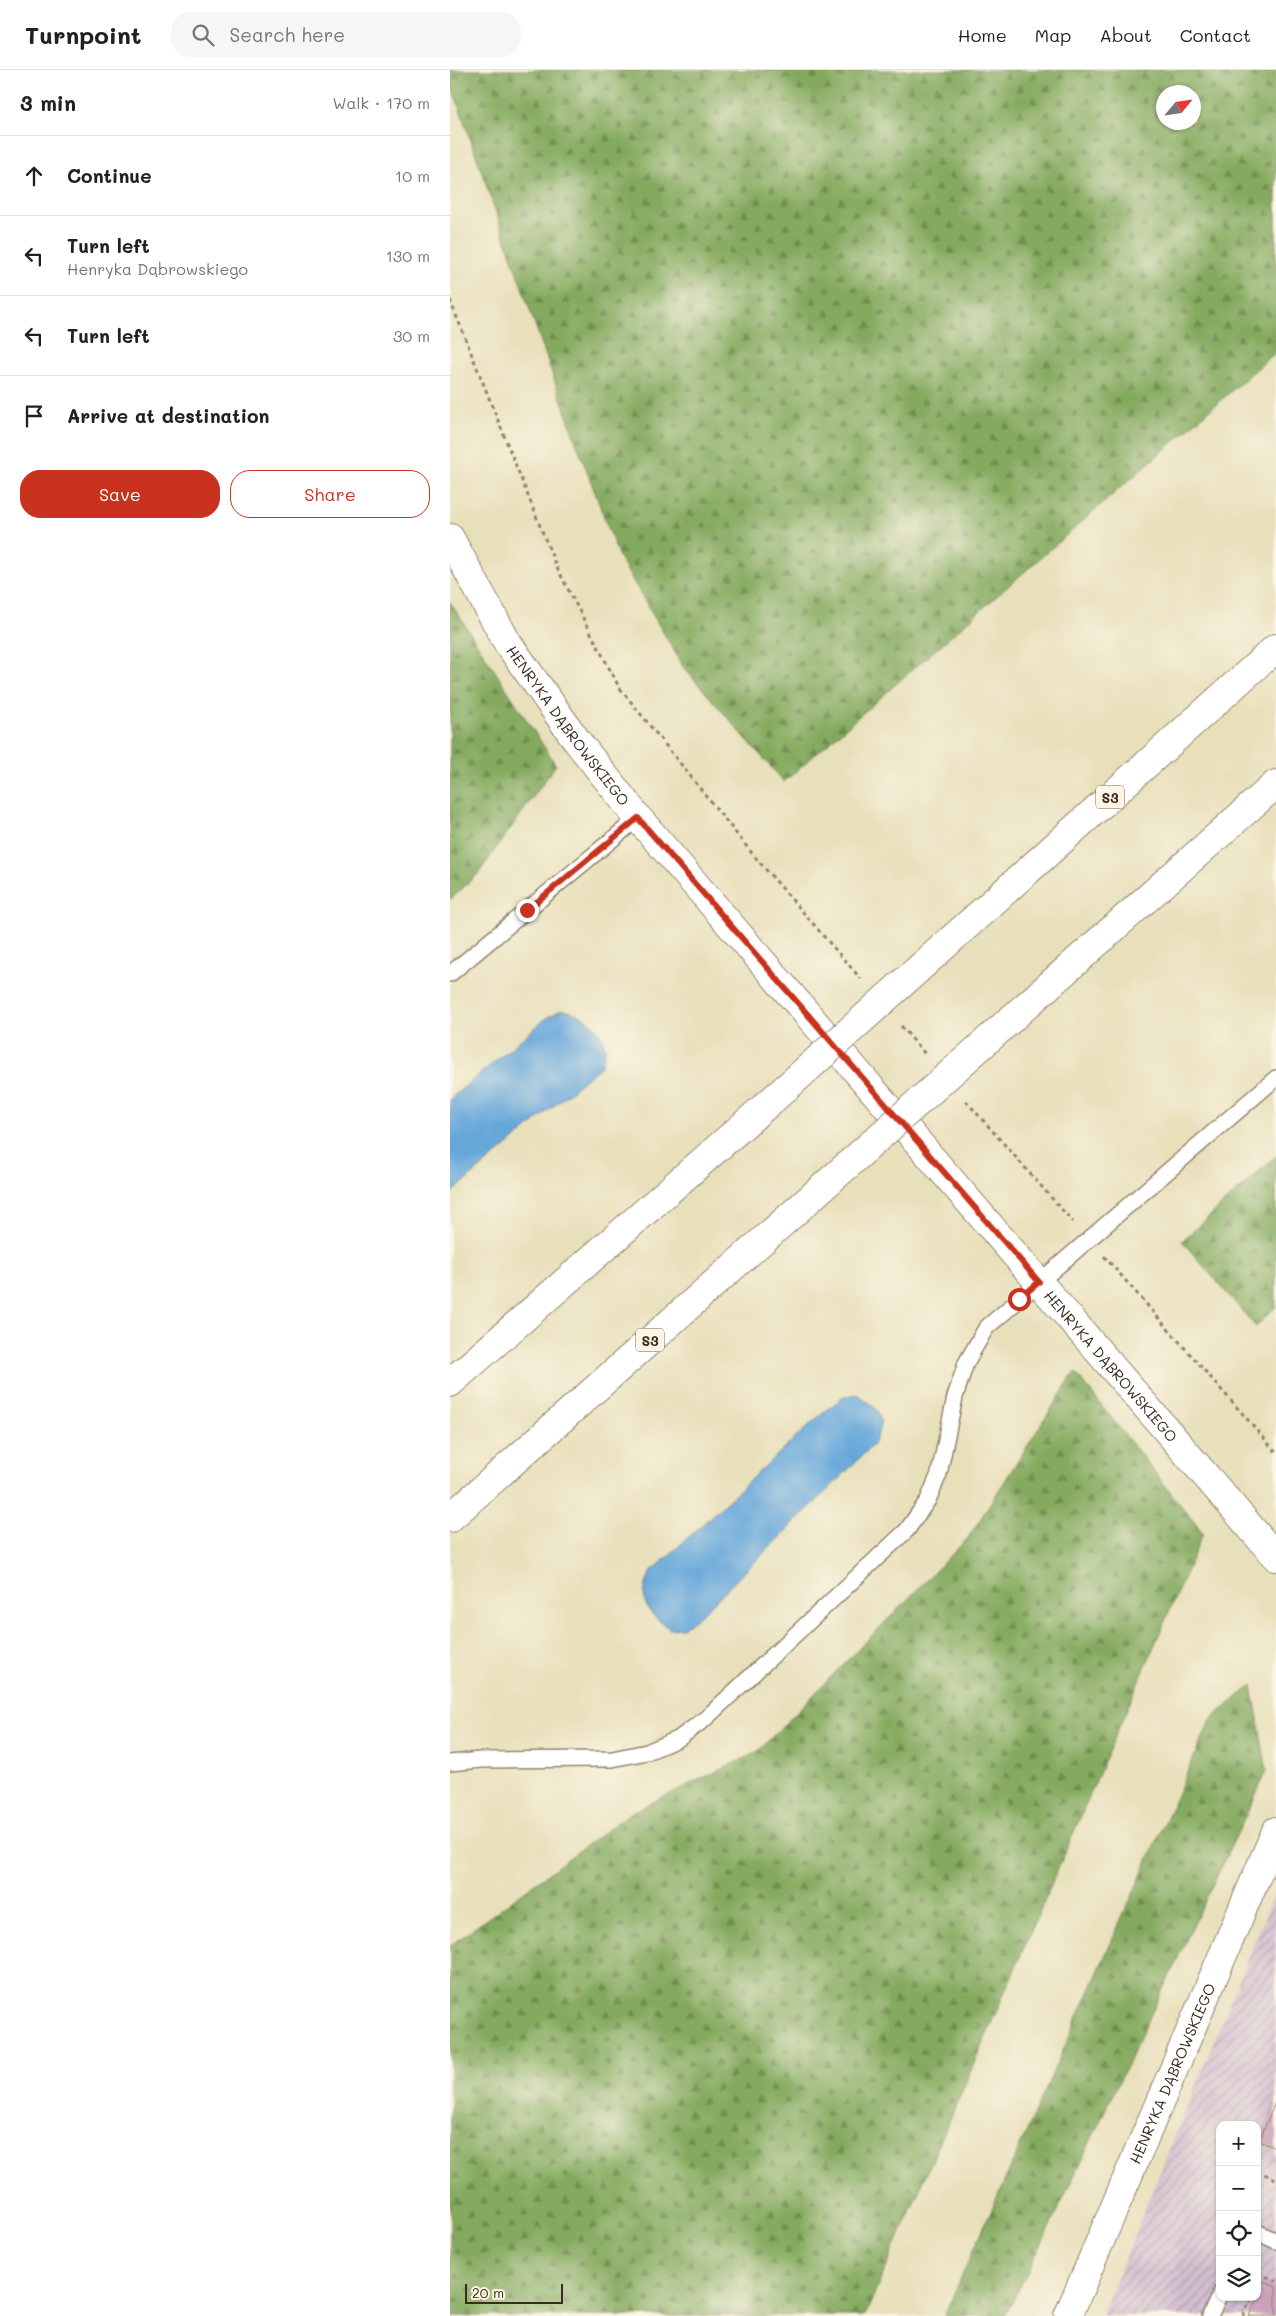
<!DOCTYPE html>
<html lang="en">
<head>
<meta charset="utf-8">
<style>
	body { margin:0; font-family:Mali,sans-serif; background:#f6f6f6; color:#202124 }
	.controls { position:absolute; right:15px; bottom:15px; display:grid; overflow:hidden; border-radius:10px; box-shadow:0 1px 4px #0004 }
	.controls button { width:45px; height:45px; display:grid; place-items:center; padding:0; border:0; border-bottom:1px solid #e0e0e0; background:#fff; color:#202124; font:25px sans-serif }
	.compass { position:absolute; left:706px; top:15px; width:45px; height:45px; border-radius:50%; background:#fff; box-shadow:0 1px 4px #0004; rotate:61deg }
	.scale { position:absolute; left:15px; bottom:12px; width:98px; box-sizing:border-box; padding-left:5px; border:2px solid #3b2a1e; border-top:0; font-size:14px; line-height:18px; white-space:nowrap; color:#3b2a1e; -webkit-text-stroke:4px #fcf5e5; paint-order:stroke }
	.stop { position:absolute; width:15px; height:15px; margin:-11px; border:4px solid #c8321e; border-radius:50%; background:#fff }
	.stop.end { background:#c8321e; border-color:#fff; box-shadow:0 1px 5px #0008 }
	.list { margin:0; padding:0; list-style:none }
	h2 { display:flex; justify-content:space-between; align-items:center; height:65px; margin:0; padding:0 20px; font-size:21px }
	h2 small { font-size:16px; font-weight:400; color:#757577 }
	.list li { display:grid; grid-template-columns:32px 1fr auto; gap:15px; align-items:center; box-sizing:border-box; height:80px; padding:0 20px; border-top:1px solid #e0e0e0 }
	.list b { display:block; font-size:19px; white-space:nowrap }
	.list p { margin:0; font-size:16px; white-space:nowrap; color:#757577 }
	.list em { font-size:16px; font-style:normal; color:#757577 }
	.actions { display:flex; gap:10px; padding:15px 20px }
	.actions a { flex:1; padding:11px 0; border:1px solid #c8321e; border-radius:20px; text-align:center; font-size:18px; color:#c8321e }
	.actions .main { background:#c8321e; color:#fff }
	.icon { flex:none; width:28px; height:28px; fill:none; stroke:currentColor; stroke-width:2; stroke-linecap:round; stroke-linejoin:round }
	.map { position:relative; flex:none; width:826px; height:2246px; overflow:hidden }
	header { display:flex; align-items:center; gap:30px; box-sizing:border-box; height:70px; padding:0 25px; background:#fff; border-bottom:1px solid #e0e0e0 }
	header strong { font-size:24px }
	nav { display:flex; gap:28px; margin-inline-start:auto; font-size:18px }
	.search { width:350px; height:45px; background:#f6f6f6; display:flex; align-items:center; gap:12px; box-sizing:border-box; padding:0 18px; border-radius:20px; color:#757577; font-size:19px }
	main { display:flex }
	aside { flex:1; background:#fff }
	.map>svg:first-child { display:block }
	.industrial { fill:url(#industrial-furrows); fill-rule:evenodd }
	.forest { fill:url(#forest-firs); stroke:#606a3e; fill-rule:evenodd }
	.water { fill:#66a7da; stroke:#50687c }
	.building { fill:#cba0b9 }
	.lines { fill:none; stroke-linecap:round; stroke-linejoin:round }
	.lane-casing { stroke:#92856c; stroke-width:18 }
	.secondary-casing { stroke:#92856c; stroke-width:30 }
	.highway-casing { stroke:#92856c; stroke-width:30 }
	.path { stroke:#92856c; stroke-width:3; stroke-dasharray:4 4; stroke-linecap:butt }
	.lane { stroke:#fff; stroke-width:15 }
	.secondary { stroke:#fff; stroke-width:28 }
	.highway { stroke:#fff; stroke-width:28 }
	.highway-bridge-casing { stroke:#92856c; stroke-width:30; stroke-linecap:butt }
	.highway-bridge { stroke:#fff; stroke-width:28 }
	.route { stroke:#c8321e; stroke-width:6 }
	.labels { text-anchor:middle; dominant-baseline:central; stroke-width:5; stroke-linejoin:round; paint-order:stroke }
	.shield { fill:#fcf5e5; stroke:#75675a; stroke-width:1 }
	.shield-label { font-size:14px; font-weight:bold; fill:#3b2a1e }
	.street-label { font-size:15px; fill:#3b2a1e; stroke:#fcf5e5 }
</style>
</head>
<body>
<header>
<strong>Turnpoint</strong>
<div class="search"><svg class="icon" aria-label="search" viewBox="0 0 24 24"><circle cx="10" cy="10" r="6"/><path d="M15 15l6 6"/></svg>Search here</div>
<nav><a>Home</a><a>Map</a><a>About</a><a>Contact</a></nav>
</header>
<main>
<aside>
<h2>3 min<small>Walk · 170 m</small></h2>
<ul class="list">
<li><svg class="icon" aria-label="ahead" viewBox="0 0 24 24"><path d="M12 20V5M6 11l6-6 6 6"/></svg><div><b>Continue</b></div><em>10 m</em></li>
<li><svg class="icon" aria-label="left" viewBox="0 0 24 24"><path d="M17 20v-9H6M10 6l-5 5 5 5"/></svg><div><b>Turn left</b><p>Henryka Dąbrowskiego</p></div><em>130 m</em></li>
<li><svg class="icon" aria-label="left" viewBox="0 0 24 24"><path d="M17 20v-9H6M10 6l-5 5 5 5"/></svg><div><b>Turn left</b></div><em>30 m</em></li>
<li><svg class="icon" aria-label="arrive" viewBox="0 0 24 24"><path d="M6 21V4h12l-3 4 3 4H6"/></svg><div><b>Arrive at destination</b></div></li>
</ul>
<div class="actions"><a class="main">Save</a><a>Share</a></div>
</aside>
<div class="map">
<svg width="826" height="2246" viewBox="0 0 826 2246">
	<defs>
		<pattern id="industrial-furrows" width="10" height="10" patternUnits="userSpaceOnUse" patternTransform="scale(1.25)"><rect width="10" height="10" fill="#d0bdce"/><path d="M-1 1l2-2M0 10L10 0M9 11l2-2" fill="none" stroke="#aa9aa7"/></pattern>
		<pattern id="forest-firs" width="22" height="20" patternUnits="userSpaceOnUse" patternTransform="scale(1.25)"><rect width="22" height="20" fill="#84aa5f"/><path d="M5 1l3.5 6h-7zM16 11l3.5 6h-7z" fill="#6d8b4e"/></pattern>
	</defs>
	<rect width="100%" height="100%" fill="#fcf5e5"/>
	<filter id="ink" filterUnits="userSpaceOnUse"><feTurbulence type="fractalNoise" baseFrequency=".02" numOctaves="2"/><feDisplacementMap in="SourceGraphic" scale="10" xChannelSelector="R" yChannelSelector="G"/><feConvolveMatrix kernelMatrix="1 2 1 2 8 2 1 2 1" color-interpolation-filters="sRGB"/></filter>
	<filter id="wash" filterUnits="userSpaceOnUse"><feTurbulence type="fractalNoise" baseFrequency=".0096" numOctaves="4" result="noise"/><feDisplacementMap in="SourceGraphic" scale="20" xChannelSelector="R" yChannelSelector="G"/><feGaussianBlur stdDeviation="1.12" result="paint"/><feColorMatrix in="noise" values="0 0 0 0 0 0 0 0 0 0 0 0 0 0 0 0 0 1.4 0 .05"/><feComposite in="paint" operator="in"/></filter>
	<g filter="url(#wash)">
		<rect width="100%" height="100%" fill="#e8e0bb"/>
		<path class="industrial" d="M826,1820V2246H651ZM770,2055H807V2227H770Z"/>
		<path class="forest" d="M0,0H826V282L334,712L234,598L169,487L126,372L0,11ZM744,22V52H714V22Z
			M0,532L106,695L28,804L0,830Z
			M826,1086V1237L806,1257L732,1171Z
			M625,1302L753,1463L415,2246H0V1876L180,1743L307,1682L518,1468Z
			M802,1615L817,1701L593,2171L555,2246H494L761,1649Z"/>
		<path class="water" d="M111,940C131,941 154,958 155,980C155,985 152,991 151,996L0,1124V1029L98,947Z
			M406,1324C432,1338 437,1351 422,1376L256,1540L233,1558L220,1559C195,1541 188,1532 200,1503L367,1348L393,1327Z"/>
		<g id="blocks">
			<path class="building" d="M826,2030V2078L809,2071Z
				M814,2211L826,2217V2246H799Z"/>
		</g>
	</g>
	<g filter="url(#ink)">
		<use href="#blocks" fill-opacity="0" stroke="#92856c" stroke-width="1"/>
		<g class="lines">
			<g class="lane-casing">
				<path id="lane" d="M0,904L188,748
					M0,1693L31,1690L162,1689L197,1682L228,1669L255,1649L457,1460L478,1430L489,1404L505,1327L516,1293L536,1258L826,1008
					M807,2162L826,2171
					M760,2246L770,2224"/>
			</g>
			<g class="secondary-casing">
				<g id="secondary">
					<path id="s1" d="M0,468L57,572L127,671L188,748L826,1487"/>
					<path id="s2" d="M618,2246L826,1761"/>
				</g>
			</g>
			<g class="highway-casing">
				<path id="highway" d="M494,876L826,578
					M559,951L826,714
					M0,1313L337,1017
					M0,1448L400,1093"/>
			</g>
			<path class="path" d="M0,230L106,496L169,617L305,787L411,909
				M451,956L476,985
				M516,1031L623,1152
				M654,1186L826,1382
				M807,2101L826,2109
				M807,2214L811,2204L826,2211
				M793,2246L802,2227"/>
			<use href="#lane" class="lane"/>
			<use href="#secondary" class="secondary"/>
			<use href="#highway" class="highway"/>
			<g class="highway-bridge-casing">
				<path id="highway-bridge" d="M337,1017L494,876
					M400,1093L559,951"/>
			</g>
			<use href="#highway-bridge" class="highway-bridge"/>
		</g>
	</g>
	<g class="lines" filter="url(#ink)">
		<path class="route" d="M77,840L188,748L589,1212L569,1229"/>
	</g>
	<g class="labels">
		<g class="shield">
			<rect x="646" y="715.5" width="28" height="23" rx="4"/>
			<rect x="186" y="1258.5" width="28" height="23" rx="4"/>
		</g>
		<g class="shield-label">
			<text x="660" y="727">S3</text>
			<text x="200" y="1270">S3</text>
		</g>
		<g class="street-label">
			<text stroke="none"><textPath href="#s1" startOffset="222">HENRYKA DĄBROWSKIEGO</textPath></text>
			<text stroke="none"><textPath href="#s1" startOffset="1062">HENRYKA DĄBROWSKIEGO</textPath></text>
			<text stroke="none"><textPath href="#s2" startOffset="264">HENRYKA DĄBROWSKIEGO</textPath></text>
		</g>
	</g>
</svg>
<div class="controls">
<button>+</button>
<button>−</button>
<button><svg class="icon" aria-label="locate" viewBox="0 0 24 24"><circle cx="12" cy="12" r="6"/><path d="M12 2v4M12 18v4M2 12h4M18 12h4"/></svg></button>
<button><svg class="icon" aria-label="layers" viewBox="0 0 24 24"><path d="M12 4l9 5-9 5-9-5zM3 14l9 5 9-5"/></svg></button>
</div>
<svg class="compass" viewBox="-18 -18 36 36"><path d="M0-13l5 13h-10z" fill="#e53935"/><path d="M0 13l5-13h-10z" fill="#757577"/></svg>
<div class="scale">20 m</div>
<div class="stop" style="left:569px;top:1229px"></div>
<div class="stop end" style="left:77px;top:840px"></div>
</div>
</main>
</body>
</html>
